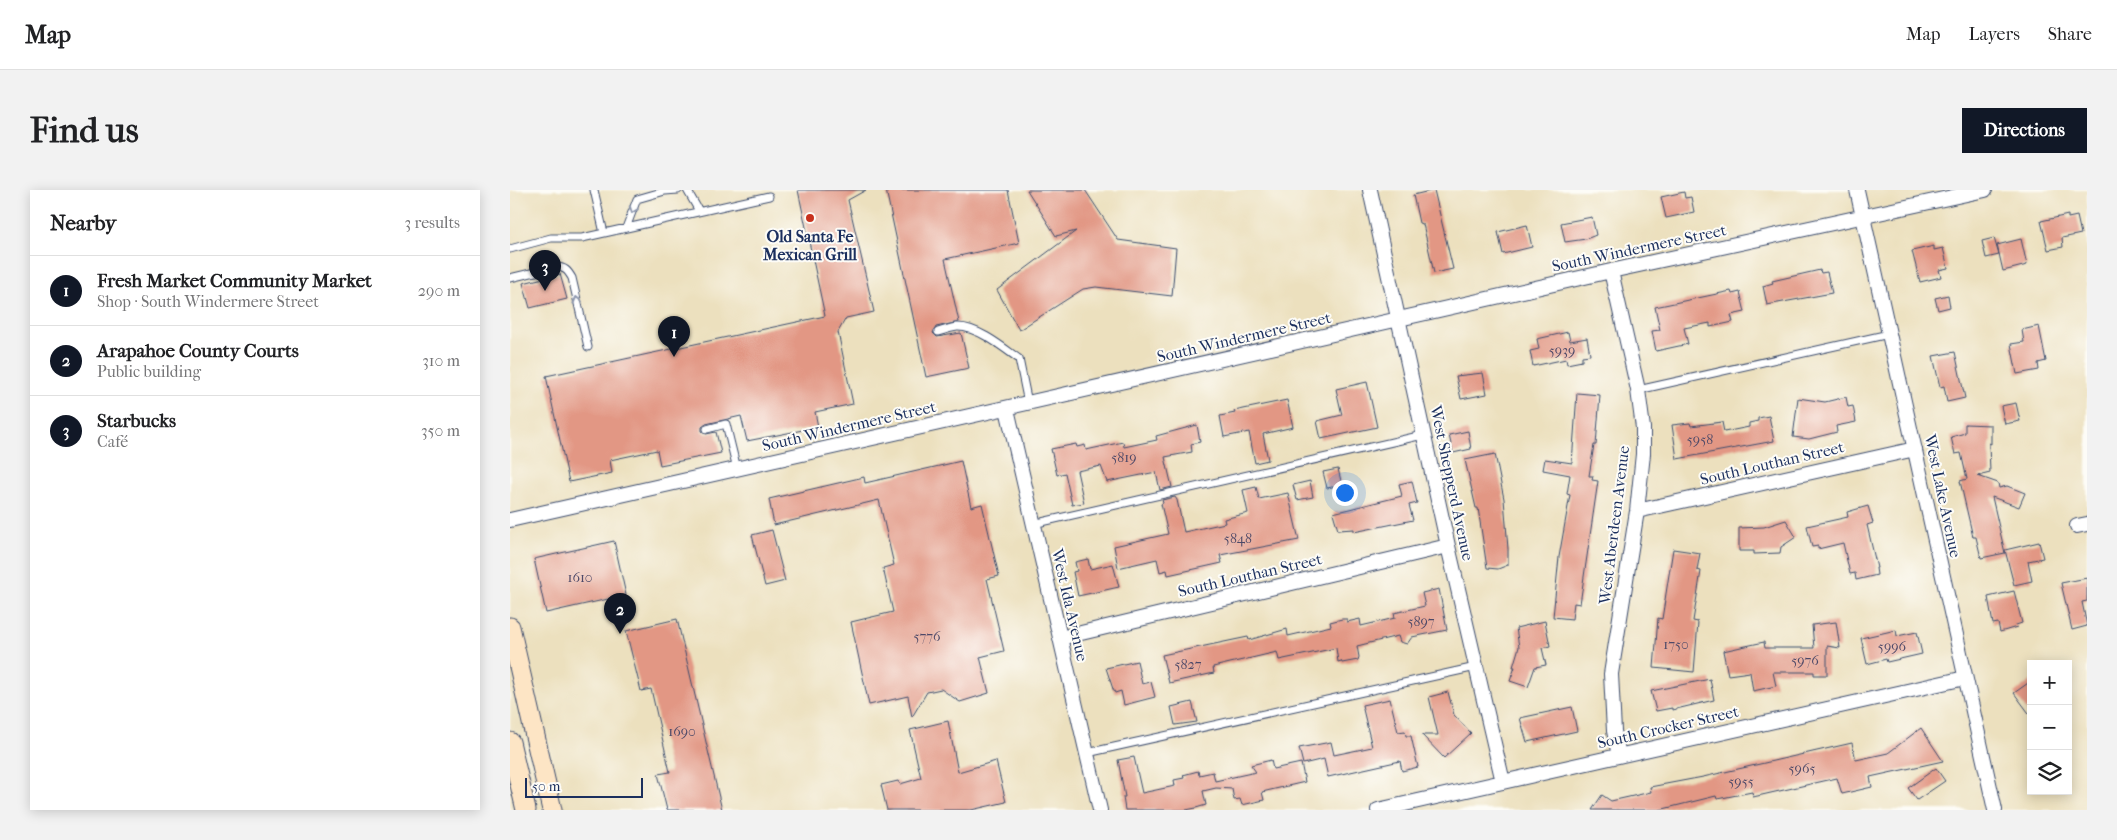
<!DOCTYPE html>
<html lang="en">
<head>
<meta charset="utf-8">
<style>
	body { margin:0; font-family:"IM FELL French Canon",serif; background:#f2f2f2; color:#202124 }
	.controls { position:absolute; right:15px; bottom:15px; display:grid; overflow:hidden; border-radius:0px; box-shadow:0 2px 12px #0003 }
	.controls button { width:45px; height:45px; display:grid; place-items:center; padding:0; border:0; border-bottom:1px solid #e0e0e0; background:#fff; color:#202124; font:25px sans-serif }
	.scale { position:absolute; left:15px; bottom:12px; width:118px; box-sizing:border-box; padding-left:5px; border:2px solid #1b2f5e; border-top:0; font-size:14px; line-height:18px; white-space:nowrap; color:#1b2f5e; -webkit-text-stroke:4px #fdfcf7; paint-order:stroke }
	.you { position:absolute; left:834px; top:302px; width:18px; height:18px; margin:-12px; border:4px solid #fff; border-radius:50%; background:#1a73e8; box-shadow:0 0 0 8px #1a73e833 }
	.badge { display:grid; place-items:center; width:32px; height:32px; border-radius:50%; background:#111827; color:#fff; font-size:16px; font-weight:700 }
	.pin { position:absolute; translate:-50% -41px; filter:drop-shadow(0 1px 2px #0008) }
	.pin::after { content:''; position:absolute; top:26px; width:18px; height:15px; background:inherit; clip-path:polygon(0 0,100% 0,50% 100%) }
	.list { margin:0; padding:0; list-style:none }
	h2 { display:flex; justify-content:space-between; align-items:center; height:65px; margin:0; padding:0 20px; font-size:21px }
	h2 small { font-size:16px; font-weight:400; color:#757577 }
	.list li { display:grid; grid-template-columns:32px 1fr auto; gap:15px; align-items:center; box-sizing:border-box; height:70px; padding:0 20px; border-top:1px solid #e0e0e0 }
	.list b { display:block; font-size:19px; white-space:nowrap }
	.list p { margin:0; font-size:16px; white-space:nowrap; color:#757577 }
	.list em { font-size:16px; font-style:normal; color:#757577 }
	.icon { flex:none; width:28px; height:28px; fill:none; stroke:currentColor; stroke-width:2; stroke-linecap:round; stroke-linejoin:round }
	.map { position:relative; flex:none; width:1577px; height:620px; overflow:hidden; border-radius:0px }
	header { display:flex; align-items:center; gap:30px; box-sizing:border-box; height:70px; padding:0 25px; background:#fff; border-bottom:1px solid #e0e0e0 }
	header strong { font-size:24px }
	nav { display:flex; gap:28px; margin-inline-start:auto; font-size:18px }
	.intro { display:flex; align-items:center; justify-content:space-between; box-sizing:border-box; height:120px; padding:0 30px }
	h1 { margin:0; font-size:35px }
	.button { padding:12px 22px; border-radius:0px; background:#111827; color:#fff; font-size:18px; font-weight:700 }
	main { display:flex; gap:30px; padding:0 30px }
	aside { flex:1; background:#fff; border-radius:0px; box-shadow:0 2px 12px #0003 }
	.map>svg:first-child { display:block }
	.building { fill:#e29784 }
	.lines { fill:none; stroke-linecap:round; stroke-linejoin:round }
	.service-casing { stroke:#3a4a6c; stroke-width:9 }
	.minor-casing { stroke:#3a4a6c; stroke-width:16 }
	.secondary-casing { stroke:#3a4a6c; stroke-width:21 }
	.service { stroke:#fff; stroke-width:7 }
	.minor { stroke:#fff; stroke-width:14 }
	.secondary { stroke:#fde5c5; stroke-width:19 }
	.oneway { stroke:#8d97ae }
	.poi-dot { fill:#c8321e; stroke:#fdfcf7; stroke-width:2 }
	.labels { text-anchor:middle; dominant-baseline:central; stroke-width:4; stroke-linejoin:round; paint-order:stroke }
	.number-label { font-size:14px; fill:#4d4968 }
	.poi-label { font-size:16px; font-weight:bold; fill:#1b2f5e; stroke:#fdfcf7 }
	.street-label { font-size:16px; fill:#1b2f5e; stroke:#fdfcf7 }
</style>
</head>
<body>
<header>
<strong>Map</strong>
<nav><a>Map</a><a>Layers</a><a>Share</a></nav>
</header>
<div class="intro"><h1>Find us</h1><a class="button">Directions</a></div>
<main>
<aside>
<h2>Nearby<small>3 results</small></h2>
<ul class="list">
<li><span class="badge">1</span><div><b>Fresh Market Community Market</b><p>Shop · South Windermere Street</p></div><em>290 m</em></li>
<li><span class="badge">2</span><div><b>Arapahoe County Courts</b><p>Public building</p></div><em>310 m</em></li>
<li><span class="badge">3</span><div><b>Starbucks</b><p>Café</p></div><em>350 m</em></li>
</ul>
</aside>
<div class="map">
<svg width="1577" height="620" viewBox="0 0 1577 620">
	<rect width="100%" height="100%" fill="#fdfcf7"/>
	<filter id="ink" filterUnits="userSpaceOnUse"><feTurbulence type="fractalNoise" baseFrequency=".02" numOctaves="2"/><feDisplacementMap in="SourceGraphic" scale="10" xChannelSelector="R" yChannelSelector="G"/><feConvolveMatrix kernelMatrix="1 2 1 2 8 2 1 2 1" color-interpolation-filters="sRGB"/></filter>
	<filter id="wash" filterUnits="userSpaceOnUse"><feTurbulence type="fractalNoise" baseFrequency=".0096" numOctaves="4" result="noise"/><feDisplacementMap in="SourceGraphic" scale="20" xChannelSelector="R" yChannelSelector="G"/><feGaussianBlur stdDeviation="1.12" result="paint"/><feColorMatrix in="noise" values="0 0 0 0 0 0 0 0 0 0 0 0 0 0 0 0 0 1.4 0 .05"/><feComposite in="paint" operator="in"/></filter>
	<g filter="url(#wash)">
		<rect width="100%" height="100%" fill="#ece0be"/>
		<g id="blocks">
			<path class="building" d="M288,0H356L338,10L364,122L336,128L328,142L343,214L305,222L308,237L237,251L231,226L196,234L192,237V241L196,244L206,242L211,263L150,275L147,260L100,270L102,283L59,292L36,186L315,126Z
				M376,0H498L509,53L435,69L449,132L426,137L423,143L427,147L451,143L459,178L416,187Z
				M517,0H575L608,50L666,58L662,106L586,97L573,99L509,140L487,100L566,41L546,46Z
				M924,0L943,79L924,83L913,34L909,33L903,5Z
				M1174,2L1175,8L1181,7L1184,22L1156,28L1151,7Z
				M1558,25V28L1567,26L1571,44L1552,48L1553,57L1538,60L1531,31Z
				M1082,27L1086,45L1076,49L1055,52L1051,33Z
				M1017,35L1022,57L993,64L988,42Z
				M1484,48L1489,65L1476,68L1472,51Z
				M1511,49L1517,75L1493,81L1487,55Z
				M1424,56V60L1433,58L1438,78L1429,80L1431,87L1410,92L1402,61Z
				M1310,80L1311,83L1317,82L1322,103L1257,115L1253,96L1263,93L1262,91Z
				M50,84L57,109L20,118L13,93Z
				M1221,101L1222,104L1230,102L1235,122L1221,125L1223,132L1200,137V133L1174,138L1178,154L1146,161L1142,141L1150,140L1145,117Z
				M1438,105L1440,117L1428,120L1425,108Z
				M1529,136L1536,171L1528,173L1529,180L1507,184L1501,154L1514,152L1512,140Z
				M1058,142L1060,151L1077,148L1080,165L1072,166V171L1057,174L1056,169L1023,176L1020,161L1029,159L1027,149Z
				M1445,162L1455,208L1437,212L1434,196L1430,197L1423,166Z
				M973,183L977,204L951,209L946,186Z
				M857,192L867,237L811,249L807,231L832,225L826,199Z
				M1067,203L1090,205L1086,255H1084L1079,286H1083L1082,290L1088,291L1070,414L1064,413L1062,429L1043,427L1049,367L1060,305L1057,304L1060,285L1033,280L1035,269L1062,273Z
				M1336,207L1338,217L1343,216L1346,232L1326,236L1327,242L1299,249L1283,247L1288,208L1315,212Z
				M777,210L783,237L753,244L758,270L745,273L739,242L714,247L710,226L725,223L724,221Z
				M1506,213L1510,231L1495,234L1491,216Z
				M1259,226L1264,251L1167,269L1162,235L1180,233L1181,236L1212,232L1214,242L1239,237V233L1248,231V228Z
				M1455,234L1481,235V254L1479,253L1480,283L1468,286L1488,293L1489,298L1497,296L1515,303L1509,317L1482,307L1495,363L1471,368L1466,347H1463L1450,291L1457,289L1451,263L1445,264L1441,247L1455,243Z
				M687,235L690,252L681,254L682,262L655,267L662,297L650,300L646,282L597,292L591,276L567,281L574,313L562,315L555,283L547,285L541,259L566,254L567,257L575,255L576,260L613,252L614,257L647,250L646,246Z
				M958,241L961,259L943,263L939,245Z
				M985,264L994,309L998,359V375L988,379L977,378L968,318H966L955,270Z
				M451,271L461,317L472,314L489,386L477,389L494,461L470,467L479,503L450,512L431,499L417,502L402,527L398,506L359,515L341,432L383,422L373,378L384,375L369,310L264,335L259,309L354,287L355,293Z
				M828,279L832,295L817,298L813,282Z
				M800,291L803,307L787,310L783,295Z
				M902,291L907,313L899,315L903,330L844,342V339L828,340L823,323L892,306L889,294Z
				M746,297L749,309L778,303L789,350L710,365L712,373L658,385L657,380L650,382L647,369L608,378L604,356L658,344L651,314L653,313L652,310L665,307L667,310L674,342L715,333L714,329L738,323L733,300Z
				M1358,316L1363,333L1357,335L1367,378H1366L1367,385L1346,390L1345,383L1340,384L1333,353L1308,359V356L1302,357L1297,336L1338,327L1337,322Z
				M1276,330L1286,347L1271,357L1270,363L1244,364V361H1229V338L1254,337Z
				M262,340L275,391L255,396L242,345Z
				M104,351L116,405L36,423L24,369Z
				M1529,352L1533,368L1518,371L1522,391L1504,395L1495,360Z
				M1163,359L1190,363L1187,380L1191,381L1183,431L1188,432L1184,482L1144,478L1148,428L1152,429Z
				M578,369L580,379L603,374L609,397L568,406L563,382L567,381L565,372Z
				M1577,388V411L1572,412L1577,436L1562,440L1551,393Z
				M929,399L937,440L902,447L897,454L890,452L888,446L847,456L849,467L848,470L832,473L831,471L828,472L826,458L769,470L767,462L703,477L704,483L659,493L652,465L738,447L739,450L777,439L778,446L821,436L820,432L832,429H837V432L850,429L851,436L885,428L884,423L915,416L912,403Z
				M1504,401L1512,433L1506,435L1507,437L1490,442L1488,433L1483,434L1478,407Z
				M167,429L212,620H157L148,584L160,582L141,499L131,501L116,441Z
				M1035,431L1040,456L1032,458L1036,475L1025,477L1018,497L1000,491L1005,477H1003L1009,457L1006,438Z
				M1326,432L1330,458L1317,456V485H1304V482H1263L1266,496L1243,501L1240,482L1218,485L1213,461L1254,452L1255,458H1304L1302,435Z
				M1386,440L1387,446L1407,442L1412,464L1377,472L1376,469L1357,474L1351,448Z
				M627,471L632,494L641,492L645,507L614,515L611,501L605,503L603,499L596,478Z
				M1200,489L1204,510L1162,520V518L1146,521L1141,501Z
				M1521,491V526L1504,503Z
				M938,502L944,525L961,543L934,568L912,545H928L919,507Z
				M880,509L888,542L895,541L896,546H901L908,577L892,581L890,571L818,587L814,569L793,574L789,558L821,552L824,565L862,557L852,515Z
				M682,512L687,532L665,535L661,517Z
				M1062,517L1067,541L1017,552L1010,528Z
				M438,531L448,582L486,571L496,612L461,620H377L371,595L388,591L390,594L411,588L400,540Z
				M1411,538L1433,571L1360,587L1362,597L1332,604L1327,588L1243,607L1242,602L1207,609L1206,606L1149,620H1082L1092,605L1101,611L1141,602L1140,597L1193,587L1342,553L1346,570L1378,563Z
				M624,567L632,603L665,596L664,590L674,588L673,585L688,581L689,585L703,582L705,591L746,582L741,575L761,570L763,579L791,573L795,592L752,602L754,610L732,615L730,609L724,610L722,599L706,598L693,601L696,615L686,618L676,620H615L613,607H615L608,570Z
				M1426,578L1435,591L1407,610L1398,598Z"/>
		</g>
	</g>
	<g filter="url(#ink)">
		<use href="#blocks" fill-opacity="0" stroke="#3a4a6c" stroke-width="1"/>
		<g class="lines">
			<g class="service-casing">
				<path id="service" d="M84,0L94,43
					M177,0L189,21
					M116,38L127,9L155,1L168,0
					M0,59L41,48H72L259,6
					M0,88L46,77C55,77 58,81 62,88L78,157
					M428,142C434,140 441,138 447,137C467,136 494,158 509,169L518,213
					M1128,200L1379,144
					M197,239L216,234L227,279
					M523,334L913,245
					M577,563L966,477"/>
			</g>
			<g class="minor-casing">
				<path id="minor" d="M860,0L938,356L993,592
					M1347,0L1485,620
					M1101,81L1128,200L1133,238V264L1127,321L1101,484L1104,541L1109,566
					M497,219L590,620
					M1127,321L1405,259
					M0,330L1101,81L1475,0
					M1567,336L1577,334
					M550,448L938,356
					M868,620L1455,488"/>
			</g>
			<g class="secondary-casing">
				<path id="secondary" d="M0,437L42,620
					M0,552L16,620"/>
			</g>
			<use href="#service" class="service"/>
			<use href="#minor" class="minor"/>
			<use href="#secondary" class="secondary"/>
		</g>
		<defs><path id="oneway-chevron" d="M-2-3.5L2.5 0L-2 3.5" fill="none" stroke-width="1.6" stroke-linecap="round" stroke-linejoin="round" transform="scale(1.25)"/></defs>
		<g class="oneway">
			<use href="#oneway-chevron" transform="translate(123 20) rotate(110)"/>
			<use href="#oneway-chevron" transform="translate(67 110) rotate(-104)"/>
		</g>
	</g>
	<circle class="poi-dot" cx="300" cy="28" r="5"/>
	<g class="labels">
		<g class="number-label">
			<text x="1052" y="160">5939</text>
			<text x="1190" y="249">5958</text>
			<text x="614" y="267">5819</text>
			<text x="728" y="348">5848</text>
			<text x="70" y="387">1610</text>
			<text x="911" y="431">5897</text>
			<text x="417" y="446">5776</text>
			<text x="1166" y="454">1750</text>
			<text x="1382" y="456">5996</text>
			<text x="1295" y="470">5976</text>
			<text x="678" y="474">5827</text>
			<text x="172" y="541">1690</text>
			<text x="1292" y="578">5965</text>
			<text x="1231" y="591">5955</text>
		</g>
		<g class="poi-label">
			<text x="300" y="46">Old Santa Fe<tspan x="300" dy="18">Mexican Grill</tspan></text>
		</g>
		<g class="street-label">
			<text transform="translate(1129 58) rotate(-12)">South Windermere Street</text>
			<text transform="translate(734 147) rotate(-13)">South Windermere Street</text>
			<text transform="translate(339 236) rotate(-13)">South Windermere Street</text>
			<text transform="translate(1262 273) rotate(-13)">South Louthan Street</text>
			<text transform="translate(942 293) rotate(78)">West Shepperd Avenue</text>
			<text transform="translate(1433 306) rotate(78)">West Lake Avenue</text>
			<text transform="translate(1104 335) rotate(-83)">West Aberdeen Avenue</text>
			<text transform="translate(740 385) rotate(-13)">South Louthan Street</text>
			<text transform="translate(560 415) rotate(77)">West Ida Avenue</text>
			<text transform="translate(1158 537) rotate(-13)">South Crocker Street</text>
		</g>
	</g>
</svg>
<div class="controls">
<button>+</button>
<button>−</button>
<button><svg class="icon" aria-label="layers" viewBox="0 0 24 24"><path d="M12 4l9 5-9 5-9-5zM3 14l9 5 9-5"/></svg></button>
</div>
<div class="scale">50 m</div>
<div class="you"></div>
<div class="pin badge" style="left:164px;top:167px">1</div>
<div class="pin badge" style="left:110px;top:444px">2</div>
<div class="pin badge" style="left:35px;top:101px">3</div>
</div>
</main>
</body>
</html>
